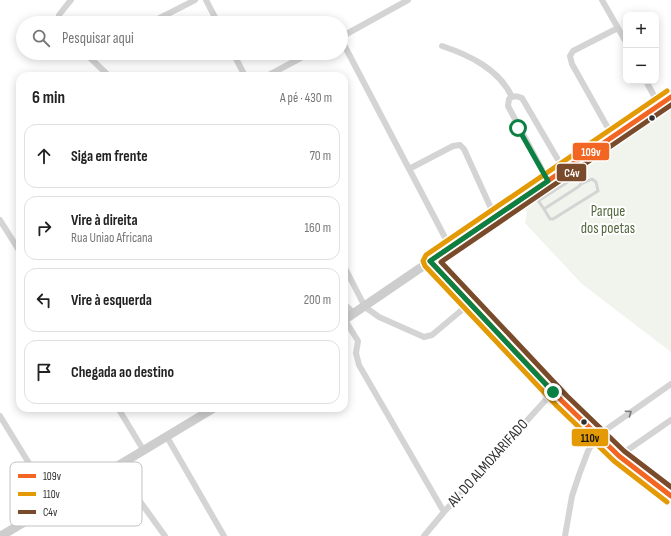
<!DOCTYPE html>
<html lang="pt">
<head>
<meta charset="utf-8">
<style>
	body { margin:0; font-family:"Sofia Sans Condensed",sans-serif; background:#f2f2f2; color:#222 }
	.controls { position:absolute; right:12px; top:12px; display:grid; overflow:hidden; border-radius:8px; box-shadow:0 2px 10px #0003 }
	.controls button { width:36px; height:36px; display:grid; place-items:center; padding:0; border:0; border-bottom:1px solid #e0e0e0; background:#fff; color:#222; font:20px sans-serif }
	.stop { position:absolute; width:12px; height:12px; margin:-9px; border:3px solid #0b8043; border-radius:50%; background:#fff }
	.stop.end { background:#0b8043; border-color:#fff; box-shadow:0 1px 4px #0008 }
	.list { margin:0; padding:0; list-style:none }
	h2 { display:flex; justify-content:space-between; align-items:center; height:52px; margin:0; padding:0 16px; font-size:17px }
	h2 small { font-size:13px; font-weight:400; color:#767676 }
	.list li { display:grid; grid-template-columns:26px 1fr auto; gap:12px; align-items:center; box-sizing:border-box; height:64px; margin:0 8px 8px; padding:0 8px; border:1px solid #e0e0e0; border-radius:12px }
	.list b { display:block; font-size:15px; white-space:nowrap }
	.list p { margin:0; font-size:13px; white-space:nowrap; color:#767676 }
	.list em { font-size:13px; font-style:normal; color:#767676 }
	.icon { flex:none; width:22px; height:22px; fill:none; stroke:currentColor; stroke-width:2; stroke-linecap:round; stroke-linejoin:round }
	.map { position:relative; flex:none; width:671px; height:536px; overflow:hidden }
	.search { position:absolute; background:#fff; box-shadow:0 2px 10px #0003; left:16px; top:16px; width:332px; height:44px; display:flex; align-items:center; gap:10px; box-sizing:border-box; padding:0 14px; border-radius:22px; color:#767676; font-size:15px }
	.panel { position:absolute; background:#fff; box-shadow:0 2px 10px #0003; left:16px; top:72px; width:332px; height:340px; border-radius:12px }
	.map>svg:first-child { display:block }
	.green { fill:#f1f4ed }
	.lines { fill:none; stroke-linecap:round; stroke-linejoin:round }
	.service { stroke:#d4d4d4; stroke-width:3 }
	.minor { stroke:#d4d4d4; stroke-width:6 }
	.secondary { stroke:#cdcdcd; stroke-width:9 }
	.bus-1-casing { stroke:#fff; stroke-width:8 }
	.bus-2-casing { stroke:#fff; stroke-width:8 }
	.bus-3-casing { stroke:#fff; stroke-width:8 }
	.bus-1 { stroke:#f26522; stroke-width:5 }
	.bus-2 { stroke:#e39a05; stroke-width:5 }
	.bus-3 { stroke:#7a4b2a; stroke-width:5 }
	.oneway { stroke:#797979 }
	.route { stroke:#0b8043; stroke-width:5 }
	.bus-dot { fill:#2f2f2f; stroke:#fff; stroke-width:1.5 }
	.labels { text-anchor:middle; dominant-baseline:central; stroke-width:4; stroke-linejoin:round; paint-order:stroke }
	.park-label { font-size:15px; fill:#536840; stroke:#fff }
	.street-label { font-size:15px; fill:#2f2f2f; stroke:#fff }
	.key { fill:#fff; stroke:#c1c1c1; stroke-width:1 }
	.key-label { font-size:11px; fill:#2f2f2f }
	.line-badge { stroke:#fff; stroke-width:1.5 }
	.badge-label { font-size:11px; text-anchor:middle; font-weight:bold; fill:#fff }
	.pale-badge-label { font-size:11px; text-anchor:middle; font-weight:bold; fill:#111 }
</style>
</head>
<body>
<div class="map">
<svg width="671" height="536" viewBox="0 0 671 536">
	<rect width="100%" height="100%" fill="#fff"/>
	<path class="green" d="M671,99V352L582,284L525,223L527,212L521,203Z"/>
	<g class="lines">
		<path class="service" d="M533,193L544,209L578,187L581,184L572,166
			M538,201L577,176
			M544,209L550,219H553L598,191L596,182L592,179L581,184"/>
		<path class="minor" d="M206,0L218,23
			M602,0L626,42
			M58,23L59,15L71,0
			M150,23L195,0
			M341,37L408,0
			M341,39L450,247
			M442,46C469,55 499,69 512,97
			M85,53L109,76
			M233,53L245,76
			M267,76L310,53
			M646,81L659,105
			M613,137L572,64L570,56L573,51L618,28
			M409,169L453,146L460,145L464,149L495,217
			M548,181L508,106L509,99C513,95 517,96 522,98L564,170
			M0,220L20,252
			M430,261L562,401L619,456L671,496
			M344,266L365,307L379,317L424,337L432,335L469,304
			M344,304L354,313
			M345,320L358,341L356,353L359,365L444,512
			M118,408L144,451
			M0,416L54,504
			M167,437L224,536
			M619,456L671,420
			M116,468L165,536
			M424,536L444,512L553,392
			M565,536L572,496L579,475L588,451L597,436L671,384"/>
		<path class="secondary" d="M344,320L671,97
			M1,536L214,408"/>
		<g class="bus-1-casing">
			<path id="bus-1" d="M671,97L430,261L562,401L619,456L671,496"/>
		</g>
		<g class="bus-2-casing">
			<path id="bus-2" d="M667,502L614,461L557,406L425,266L423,261L426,255L667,91"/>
		</g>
		<g class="bus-3-casing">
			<path id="bus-3" d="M671,105L441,262L567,396L624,451L671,487"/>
		</g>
		<use href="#bus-1" class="bus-1"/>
		<use href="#bus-2" class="bus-2"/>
		<use href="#bus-3" class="bus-3"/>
	</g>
	<defs><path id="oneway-chevron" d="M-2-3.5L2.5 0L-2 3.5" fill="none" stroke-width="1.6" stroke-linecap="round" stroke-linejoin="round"/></defs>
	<use class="oneway" href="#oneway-chevron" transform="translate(629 413) rotate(-35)"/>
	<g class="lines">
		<path class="route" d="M518,128L548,181L430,261L553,392"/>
	</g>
	<g class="bus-dot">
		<circle cx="652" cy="118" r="3.5"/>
		<circle cx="584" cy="422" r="3.5"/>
	</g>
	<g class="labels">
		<g class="park-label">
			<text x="608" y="211">Parque<tspan x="608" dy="17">dos poetas</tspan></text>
		</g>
		<g class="street-label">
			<text transform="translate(488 463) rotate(-48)">AV. DO ALMOXARIFADO</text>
		</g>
	</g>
	<rect x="10" y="462" width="132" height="64" rx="6" class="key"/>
	<rect x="18" y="474" width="18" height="4" fill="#f26522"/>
	<rect x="18" y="492" width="18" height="4" fill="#e39a05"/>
	<rect x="18" y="510" width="18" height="4" fill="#7a4b2a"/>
	<g class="key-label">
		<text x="43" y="480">109v</text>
		<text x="43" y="498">110v</text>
		<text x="43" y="516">C4v</text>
	</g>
	<g class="line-badge">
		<rect x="572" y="142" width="38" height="19" rx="4" fill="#f26522"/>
		<rect x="556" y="163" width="31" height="19" rx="4" fill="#7a4b2a"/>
		<rect x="571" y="428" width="38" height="19" rx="4" fill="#e39a05"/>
	</g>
	<g class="badge-label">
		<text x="591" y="156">109v</text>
		<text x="572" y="177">C4v</text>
	</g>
	<g class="pale-badge-label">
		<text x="590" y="442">110v</text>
	</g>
</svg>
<div class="controls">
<button>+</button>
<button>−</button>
</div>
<div class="stop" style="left:518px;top:128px"></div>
<div class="stop end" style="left:553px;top:392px"></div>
<div class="search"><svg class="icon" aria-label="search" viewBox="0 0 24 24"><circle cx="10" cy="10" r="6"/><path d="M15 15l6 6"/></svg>Pesquisar aqui</div>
<section class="panel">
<h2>6 min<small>A pé · 430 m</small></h2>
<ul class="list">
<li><svg class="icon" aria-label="ahead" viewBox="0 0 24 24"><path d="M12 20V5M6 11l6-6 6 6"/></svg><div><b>Siga em frente</b></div><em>70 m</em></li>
<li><svg class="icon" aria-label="right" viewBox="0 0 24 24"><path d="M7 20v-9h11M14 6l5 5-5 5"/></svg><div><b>Vire à direita</b><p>Rua Uniao Africana</p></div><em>160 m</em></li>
<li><svg class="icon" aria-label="left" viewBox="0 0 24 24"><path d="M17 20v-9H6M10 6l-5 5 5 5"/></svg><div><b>Vire à esquerda</b></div><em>200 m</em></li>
<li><svg class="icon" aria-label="arrive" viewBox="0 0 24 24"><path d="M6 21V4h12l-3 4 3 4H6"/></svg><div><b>Chegada ao destino</b></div></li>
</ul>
</section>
</div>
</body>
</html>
